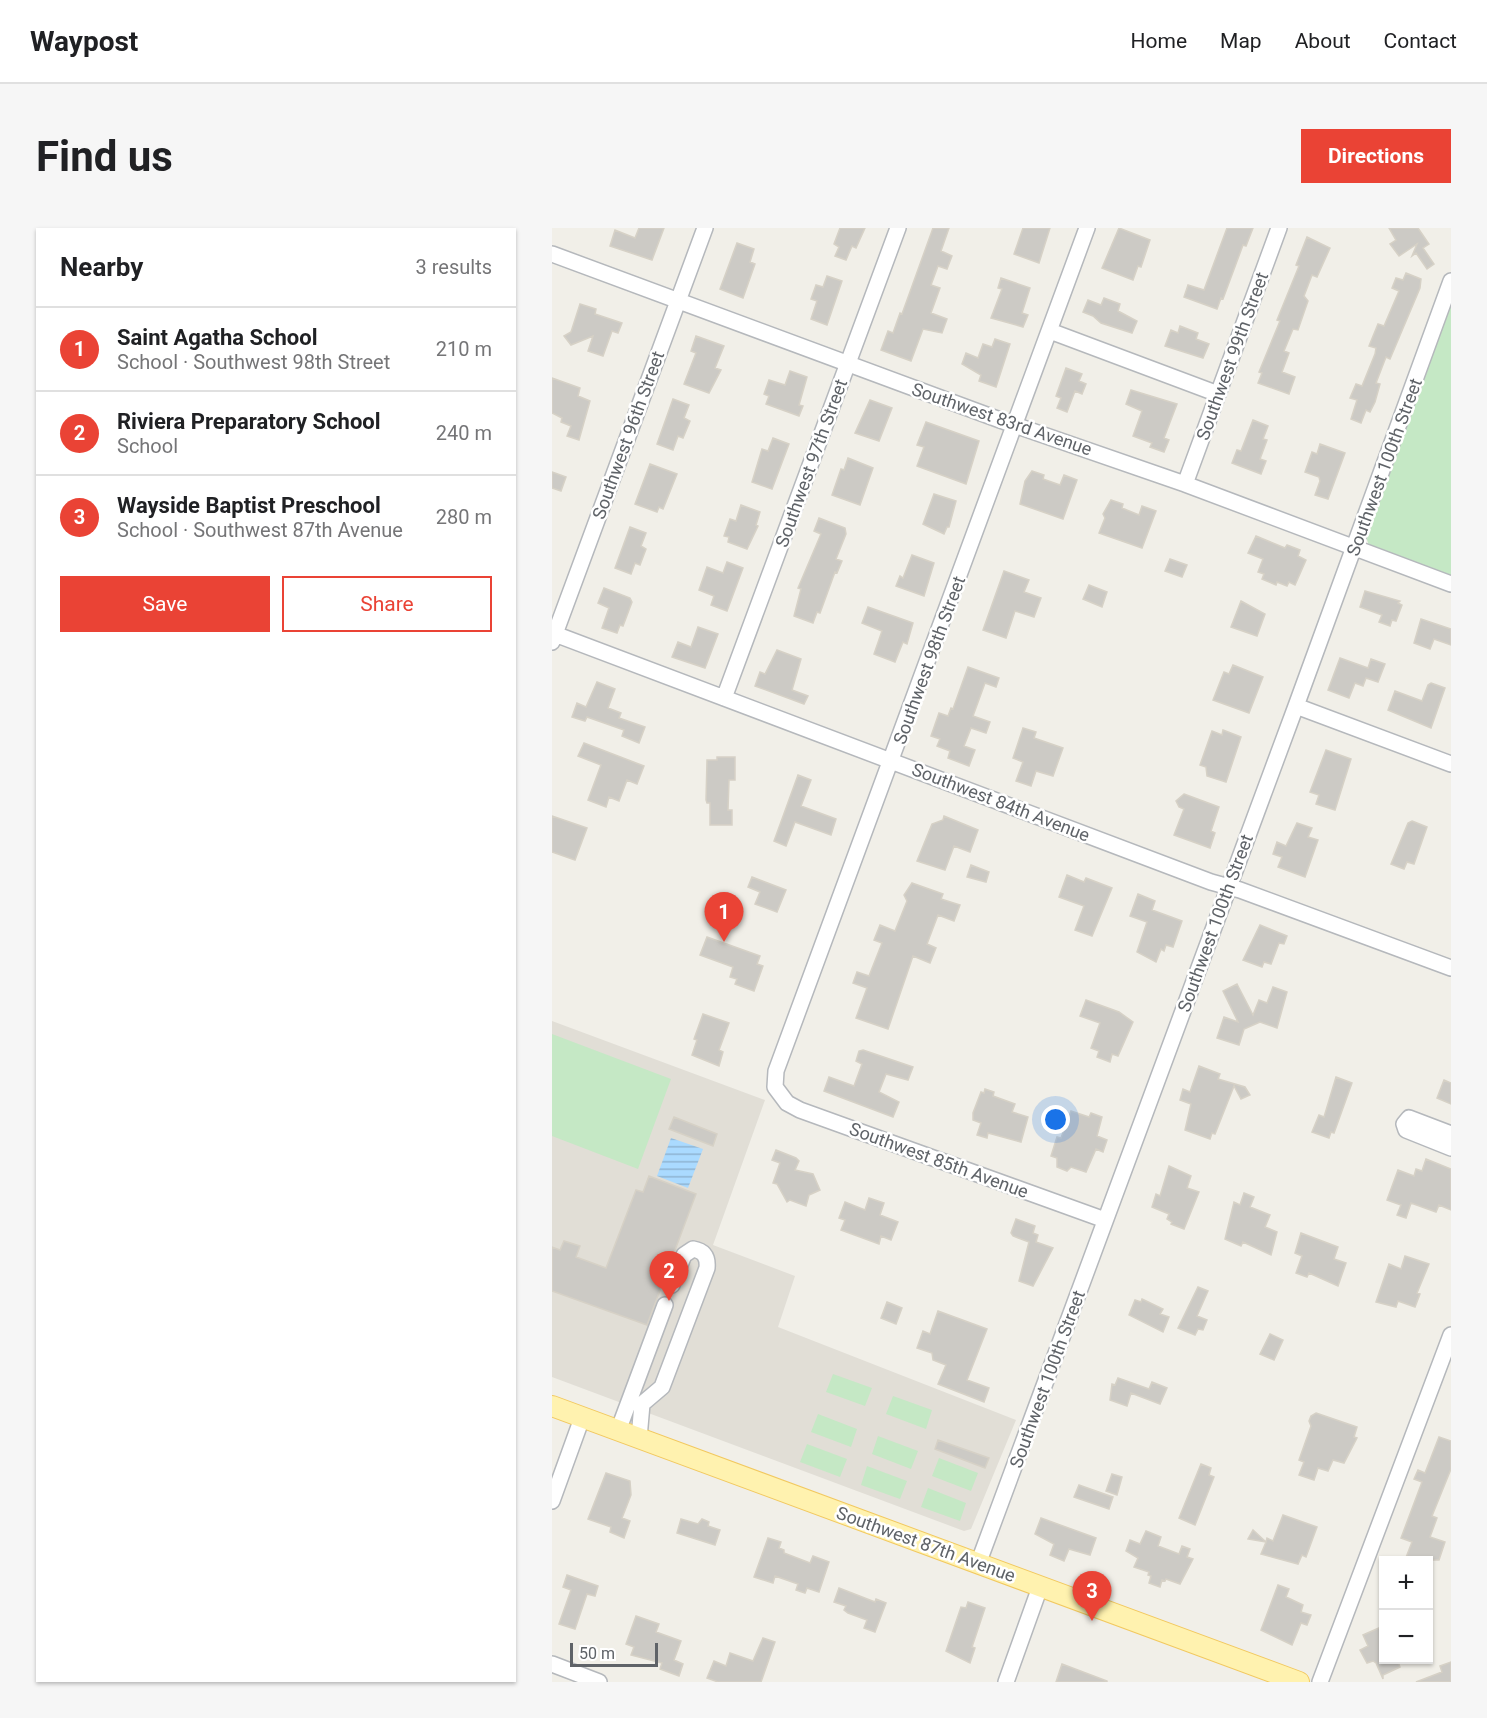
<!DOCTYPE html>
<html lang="en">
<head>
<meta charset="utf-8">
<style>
	body { margin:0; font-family:Roboto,sans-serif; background:#f6f6f6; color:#202124 }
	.controls { position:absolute; right:18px; bottom:18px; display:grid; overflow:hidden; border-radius:0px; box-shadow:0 2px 4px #0004 }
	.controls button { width:54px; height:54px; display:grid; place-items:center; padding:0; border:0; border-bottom:2px solid #e0e0e0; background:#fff; color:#202124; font:30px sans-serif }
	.scale { position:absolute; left:18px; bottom:15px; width:88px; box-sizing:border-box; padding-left:6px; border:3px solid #5f6368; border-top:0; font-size:16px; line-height:21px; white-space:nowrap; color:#5f6368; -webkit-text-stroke:4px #fff; paint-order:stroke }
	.you { position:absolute; left:504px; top:892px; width:21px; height:21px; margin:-15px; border:4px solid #fff; border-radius:50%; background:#1a73e8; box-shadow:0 0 0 9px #1a73e833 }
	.badge { display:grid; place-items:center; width:39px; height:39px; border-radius:50%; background:#ea4335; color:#fff; font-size:20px; font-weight:700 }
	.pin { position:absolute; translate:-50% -50px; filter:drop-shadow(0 2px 3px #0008) }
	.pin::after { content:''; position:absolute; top:32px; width:21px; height:18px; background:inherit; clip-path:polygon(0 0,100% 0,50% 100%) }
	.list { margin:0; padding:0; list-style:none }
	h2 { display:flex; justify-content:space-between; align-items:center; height:78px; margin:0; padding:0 24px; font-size:26px }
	h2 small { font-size:20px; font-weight:400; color:#757577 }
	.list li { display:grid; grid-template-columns:39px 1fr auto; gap:18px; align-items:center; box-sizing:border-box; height:84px; padding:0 24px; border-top:2px solid #e0e0e0 }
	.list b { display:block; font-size:22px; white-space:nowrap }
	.list p { margin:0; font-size:20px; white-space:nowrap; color:#757577 }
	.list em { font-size:20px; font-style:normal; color:#757577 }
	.actions { display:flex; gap:12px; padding:18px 24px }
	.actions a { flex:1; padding:14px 0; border:2px solid #ea4335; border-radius:0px; text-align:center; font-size:21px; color:#ea4335 }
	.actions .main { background:#ea4335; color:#fff }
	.map { position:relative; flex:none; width:899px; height:1454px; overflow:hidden; border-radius:0px }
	header { display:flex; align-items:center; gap:36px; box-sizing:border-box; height:84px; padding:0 30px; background:#fff; border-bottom:2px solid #e0e0e0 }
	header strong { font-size:28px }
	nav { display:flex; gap:33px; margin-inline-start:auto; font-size:21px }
	.intro { display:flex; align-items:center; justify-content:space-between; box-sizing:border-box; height:144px; padding:0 36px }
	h1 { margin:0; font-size:42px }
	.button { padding:15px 27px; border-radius:0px; background:#ea4335; color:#fff; font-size:21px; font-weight:700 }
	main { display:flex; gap:36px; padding:0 36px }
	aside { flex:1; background:#fff; border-radius:0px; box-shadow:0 2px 4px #0004 }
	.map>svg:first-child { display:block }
	.education { fill:#e1ded6 }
	.green { fill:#c5e8c5 }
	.water { fill:url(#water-rules) }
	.building { fill:#cccac5; stroke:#d6d1c6; stroke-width:1.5 }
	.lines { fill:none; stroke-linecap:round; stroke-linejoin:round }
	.minor-casing { stroke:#b5b8bc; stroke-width:18 }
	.major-casing { stroke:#f2c960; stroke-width:22 }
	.minor { stroke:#fff; stroke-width:15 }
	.major { stroke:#fff2af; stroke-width:20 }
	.labels { text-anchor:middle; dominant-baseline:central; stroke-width:5; stroke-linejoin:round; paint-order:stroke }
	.street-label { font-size:18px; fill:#5f6368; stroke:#fff }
</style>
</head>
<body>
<header>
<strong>Waypost</strong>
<nav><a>Home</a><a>Map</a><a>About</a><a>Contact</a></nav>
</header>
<div class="intro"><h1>Find us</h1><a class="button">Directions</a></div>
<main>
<aside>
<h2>Nearby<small>3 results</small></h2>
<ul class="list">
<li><span class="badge">1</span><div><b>Saint Agatha School</b><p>School · Southwest 98th Street</p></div><em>210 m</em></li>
<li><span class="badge">2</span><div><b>Riviera Preparatory School</b><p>School</p></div><em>240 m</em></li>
<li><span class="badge">3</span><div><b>Wayside Baptist Preschool</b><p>School · Southwest 87th Avenue</p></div><em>280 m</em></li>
</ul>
<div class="actions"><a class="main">Save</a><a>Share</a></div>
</aside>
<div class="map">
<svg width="899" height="1454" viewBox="0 0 899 1454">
	<defs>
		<pattern id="water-rules" width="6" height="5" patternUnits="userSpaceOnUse" patternTransform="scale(1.5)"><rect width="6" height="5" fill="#aadaff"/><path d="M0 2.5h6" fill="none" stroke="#8eb4d2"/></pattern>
	</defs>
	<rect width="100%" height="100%" fill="#f1efe8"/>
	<path class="education" d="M0,793L213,872L161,1017L243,1048L226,1099L464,1192L419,1301L412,1303L0,1149Z"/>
	<path class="green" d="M899,72V352L817,318L813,305Z
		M0,806L119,851L86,941L0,908Z
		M281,1146L320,1160L313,1178L274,1164Z
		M341,1168L380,1182L374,1201L334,1186Z
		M266,1186L305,1201L299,1219L259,1204Z
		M326,1208L366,1223L359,1241L320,1226Z
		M255,1216L295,1231L288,1249L248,1234Z
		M387,1230L426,1245L419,1263L380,1248Z
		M315,1238L355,1253L348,1271L309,1257Z
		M376,1260L414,1275L408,1293L369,1279Z"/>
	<path class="water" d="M119,910L151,921L136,960L105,948Z"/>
	<path class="building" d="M87,0H112L100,32L58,18L63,2L83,10Z
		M288,0H313L304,20L300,18L294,32L283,28L287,19L282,16Z
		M381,0H397L389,23L400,28L395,41L386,38L379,57L388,60L379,85L395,91L390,105L371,101L359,133L329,122L336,103L341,105L348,85L350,86Z
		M471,0H498L487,35L462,26Z
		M567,0L598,12L589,39L586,38L581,52L550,40Z
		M675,0H701L694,18L691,17L671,71L669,70L665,81L632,69L636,57L652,62Z
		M837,0H866L877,16L871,20L882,36L875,41L864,25L860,28L865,16L847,28L838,16L844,12Z
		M755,9L778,20L765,49L760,47L752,68L756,73L746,102L741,101L732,123L737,125L730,144L743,149L737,166L706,155L710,145L707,144L728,93L725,92L747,38L744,37Z
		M185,15L202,21L198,34L203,36L191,70L168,61Z
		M854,45L869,51L868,60L838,131L834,129L824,155L828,156L823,174L818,184L814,182L809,195L799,191L805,172L798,170L804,156L810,158L823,126L824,120L817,118L826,96L832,98L847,63L840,60L844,50L851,52Z
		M275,48L290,53L275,97L259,91L265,73L259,71L264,57L271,59Z
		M449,50L478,60L470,85L476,87L471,99L439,90L450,61L446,60Z
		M552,70L568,76L566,83L585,93L580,105L549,95L541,88L531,84L536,72L549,77Z
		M28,76L44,81L43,86L70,95L66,105L60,103L51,128L36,123L41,108L19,117L12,108L19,104Z
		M628,98L646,105L644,111L657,116L651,130L613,118L619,102L626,105Z
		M144,108L172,118L163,140L169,142L157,165L132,156L144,125L139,123Z
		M443,111L458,116L444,159L427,153L429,147L410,136L414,125L426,130L431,116L440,119Z
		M514,140L530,146L527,153L534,156L530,166L523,163L515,184L505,180L509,170L504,168Z
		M238,143L255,149L247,177L251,178L247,188L214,176L217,168L212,166L217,152L233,157Z
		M0,150L28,160L26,168L38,173L27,212L15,208L19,198L9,194L10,190L0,185Z
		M579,162L625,176L612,210L617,212L612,224L598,219L600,215L581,208L590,183L574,176Z
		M121,171L137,177L132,190L138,193L131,210L126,208L121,222L105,216Z
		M318,172L340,180L327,213L303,205Z
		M701,192L716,198L711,211L715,212L708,231L714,233L709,246L680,235L685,222L689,223Z
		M374,194L427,213L414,256L365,238L372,219L365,217Z
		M221,210L237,216L220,261L200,254L210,221L216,223Z
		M768,216L793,225L776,271L763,267L768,253L767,249L753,244L760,224L765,226Z
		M296,230L321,240L308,277L280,267L289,241L292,242Z
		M98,236L125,246L111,281L107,279L105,284L83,276Z
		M480,243L492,247L491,251L508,257L512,247L525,252L511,291L468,276L473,253Z
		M0,244L14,249L9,263L0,260Z
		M382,266L404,273L397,299H395L392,306L371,296Z
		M559,272L571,276L570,280L587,287L590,278L604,283L590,320L547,305L553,290L551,286Z
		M189,277L208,284L204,297L206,298L195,321L176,314L177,309L172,308L178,291L184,293Z
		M267,290L293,300L294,306L284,331L290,333L285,345L283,344L268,385L265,384L261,395L242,388L249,361L246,360L269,306L262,303Z
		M78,299L94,305L89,318L94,321L88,337L83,335L79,346L63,340Z
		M704,308L733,320L735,317L748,322L746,328L754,332L743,357L737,354L735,358L725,354L724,357L710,351L712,346L706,344L711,331L696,325Z
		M360,327L382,335L372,368L344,358L348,348L351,350Z
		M618,331L635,337L630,349L613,343Z
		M175,334L191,340L175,383L159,377L162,368L147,362L155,339L171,345Z
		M452,343L477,352L472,364L489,370L482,389L463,383L454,410L431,402Z
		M537,357L555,364L550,379L531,371Z
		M52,360L78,370L80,374L71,398L68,397L65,405L50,400L57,380L46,375Z
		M813,363L848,373L846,375L850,377L844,393L840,392L838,398L827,394L830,387L808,379Z
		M689,373L713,386L705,408L679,399Z
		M316,379L361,395L355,416L351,414L343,434L322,426L330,403L310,395Z
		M869,391L899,401V417L882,411L878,421L862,415Z
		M146,399L166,406L153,440L120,429L126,414L139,419Z
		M225,422L249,431L240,462L256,468L252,476L203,458L208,444L213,446Z
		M788,430L816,440L819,431L833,436L826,454L814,450L811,458L803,455L797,470L776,462Z
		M681,437L711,449L697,485L661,472L672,444L677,446Z
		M416,439L447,450L444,459L433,455L421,488L438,494L434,505L419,500L412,518L423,522L417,538L396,530L398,523L385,518L388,511L379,508L387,485L396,488L399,480L401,481Z
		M45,454L63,461L56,480L69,485L67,490L93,499L87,515L70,508L72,502L35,489L33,493L20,489L25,475L34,479Z
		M879,455L893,460L879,500L836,482L843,463L870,473L876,457Z
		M471,500L484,504L482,510L511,520L501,548L484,543L479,558L464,553L471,534L461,530Z
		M671,502L689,509L674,554L655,548L654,539L648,537L660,503L670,507Z
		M32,515L92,538L85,556L75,552L67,573L57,569L54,579L36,572L49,537L26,528Z
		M774,522L799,531L783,582L764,576L767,567L758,564Z
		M165,529H183V552H177L176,582H180V597H158V575H155L154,572L155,532H165Z
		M246,547L259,552L249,578L284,591L279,607L243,594L234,618L222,613Z
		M632,566L667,579L659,603L663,605L658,620L622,607L632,581L627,579L624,573Z
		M0,588L35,600L23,632L0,624Z
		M392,588L426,602L418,624L402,618L393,642L365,633L380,596L391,592Z
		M860,593L875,599L862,636L855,634L852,641L839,636L856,595Z
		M745,595L760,600L756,609L766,612L753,649L726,639L730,629L721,626L725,614L734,618Z
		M419,637L437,644L434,654L415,649Z
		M515,647L532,654L534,650L560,660L540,708L523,702L532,678L507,669Z
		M200,649L234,662L225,684L203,676L208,664L196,659Z
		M360,655L391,666L389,671L408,677L402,693L386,687L375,716L384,720L378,735L361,728L336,801L304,790L315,760L301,755L305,744L317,748L330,715L322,712L328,697L343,703L355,673L352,667Z
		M586,666L603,673L600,682L630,693L621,719L614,717L612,723L609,721L604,734L585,724L595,694L578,688Z
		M708,697L735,708L732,716L727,715L719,736L712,734L710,739L691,732Z
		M155,709L208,728L205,736L211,738L202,763L183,756L185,751L178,749L181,739L148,727Z
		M685,756L701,787L707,772L715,775L721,759L735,764L725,800L708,794L692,801L687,817L665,810L672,789L686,794L671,763Z
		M534,772L567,784L581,794L566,828L560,826L558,834L545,829L547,823L539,820L548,795L528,788Z
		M151,786L177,795L167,822L171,824L167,838L140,827L145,812L142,811Z
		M311,822L361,839L356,852L334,846L327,864L347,874L341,889L272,863L277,849L302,858L310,836L304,833L307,823Z
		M647,838L668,846L666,851L693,859L698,867L689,871L682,858L663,906L660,905L658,911L633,902L639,876L628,872L631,861L638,864Z
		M784,849L800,855L782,905L779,904L777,910L760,904L767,887L772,889Z
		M892,852L899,855V876L885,870Z
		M433,861L442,864L441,868L463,876L460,884L476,889L469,914L436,905L435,910L425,907L429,895L421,892V885L429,864L432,865Z
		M519,883L537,889L539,885L550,889L545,908L555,912L551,924L544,921L534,944L519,939L515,943L505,939V930L499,928L505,909L509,910Z
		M122,889L165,906L161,918L117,901Z
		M224,922L244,930L247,933L243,942L261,946L268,962L257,967L254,978L238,972L235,974L225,956L221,955L228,935L220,932Z
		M874,931L899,941V982L887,977L884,984L859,975L854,990L845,987L849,977L835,972L846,942L862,948L864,941L870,943Z
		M617,938L639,948L635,960L647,964L632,1001L619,996L620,994L615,991L617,986L600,979L604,966L608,968Z
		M97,948L144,966L95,1097L0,1063V1019L8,1022L12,1013L28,1018L24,1029L54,1040L84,962L91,964Z
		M692,965L702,969L698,979L718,987L713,999L725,1004L719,1027L691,1014L689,1018L673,1011L682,974L688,977Z
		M317,970L332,975L328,987L346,994L339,1012L329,1008L327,1016L289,1002L293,992L287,990L293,974L313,982Z
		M464,991L483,998L481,1005L486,1007L484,1014L501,1020L481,1058L467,1053L477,1014L461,1008L459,1005Z
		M749,1005L786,1019L782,1031L794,1035L786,1058L757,1045L755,1049L744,1045L750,1028L743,1025Z
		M853,1028L877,1036L865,1065L868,1066L863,1079L846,1073L844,1079L824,1074L837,1036L849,1041Z
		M646,1059L656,1063L645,1088L655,1092L651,1102L646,1101L643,1107L626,1100Z
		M590,1071L611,1081L608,1086L617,1089L611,1104L577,1087L583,1072L589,1074Z
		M335,1074L350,1080L344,1096L329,1090Z
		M386,1083L435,1101L415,1152L437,1160L432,1174L386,1156L394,1137L381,1132L380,1125L365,1120L371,1103L378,1106Z
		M718,1106L731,1112L722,1132L708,1126Z
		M566,1150L597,1161L600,1154L615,1160L608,1176L579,1165L575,1178L558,1172L560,1156L563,1157Z
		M764,1185L805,1199L802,1209L805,1210L792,1235L781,1232L776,1243L766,1240L762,1252L747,1247L752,1234L747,1232L759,1198L757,1193L759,1188Z
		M887,1209L899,1213V1241L880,1288L885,1290L878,1309L893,1314L887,1332H853L860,1314L849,1310L870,1254L862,1251L866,1242L873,1245Z
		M386,1212L437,1230L433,1240L383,1221Z
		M649,1236L659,1240L657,1247L662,1249L643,1297L627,1290Z
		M54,1245L78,1253L79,1267L70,1290L78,1293L72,1310L58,1304L59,1299L36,1291Z
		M560,1246L570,1249L565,1267L554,1263Z
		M527,1257L561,1269L557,1281L522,1269Z
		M731,1287L765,1299L754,1329L750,1327L746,1336L709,1326L714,1314L696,1311L701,1302L714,1314L715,1310L721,1313Z
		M489,1290L544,1310L538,1327L517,1321L512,1333L498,1327L502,1316L483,1306Z
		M129,1291L146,1296L150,1291L157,1294L156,1298L168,1302L163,1317L125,1305Z
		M594,1303L609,1309L606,1318L627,1326L630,1318L638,1321L635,1329L641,1331L628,1356L614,1351L613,1353L610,1352L608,1359L597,1355L599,1348L596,1347L597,1344L582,1339L586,1330L574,1323L578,1312L588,1316Z
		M216,1310L229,1314L227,1320L232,1322V1325L258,1335L261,1328L277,1334L267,1364L255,1360L253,1365L244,1362L246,1356L223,1348L221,1355L202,1349Z
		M15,1347L46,1358L43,1368L35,1366L23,1401L7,1396L19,1362L11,1359Z
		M726,1357L737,1361L734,1369L751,1377L749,1384L759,1387L755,1397L749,1395L740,1417L709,1402Z
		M287,1360L323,1374L324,1371L334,1375L323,1404L312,1400L315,1392L296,1385L292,1382L294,1378L282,1374Z
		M416,1374L433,1380L420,1419L423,1420L418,1435L394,1423L409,1379L414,1380Z
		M84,1388L107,1396L104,1404L129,1413L122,1432L131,1436L127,1448L108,1441L110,1435L79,1427L82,1419L74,1416Z
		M829,1399L831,1405V1431H845L848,1439L831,1447V1451L824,1435L821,1433L815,1435L808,1422L816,1418L811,1407Z
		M211,1410L223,1414L209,1454H166L155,1450L162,1433L174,1438L178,1425L201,1433Z
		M899,1434V1454H864L890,1444L888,1438Z
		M510,1436L555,1453V1454H504Z"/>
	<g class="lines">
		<g class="minor-casing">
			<path id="minor" d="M535,0L224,843L223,859L235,875L248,882L553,992
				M0,26L448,192L633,256L899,356
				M498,103L666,166
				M633,256L727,0
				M0,405L659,654L688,662L899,740
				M0,414L153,0
				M172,470L346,0
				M744,478L899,536
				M899,906L857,890L852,896L854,902L899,920
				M66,1203L113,1077
				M87,1210L90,1176L110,1159L155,1040C156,1029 152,1023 141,1021L132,1027L120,1057
				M0,1273L30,1190
				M426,1336L744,478L899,53
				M0,1436L47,1454
				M454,1454L488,1359
				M768,1454L899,1107"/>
		</g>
		<g class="major-casing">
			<path id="major" d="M0,1178L747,1454"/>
		</g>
		<use href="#minor" class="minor"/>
		<use href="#major" class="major"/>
	</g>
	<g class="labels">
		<g class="street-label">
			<text transform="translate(680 128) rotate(-70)">Southwest 99th Street</text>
			<text transform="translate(450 191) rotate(19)">Southwest 83rd Avenue</text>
			<text transform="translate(76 207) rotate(-70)">Southwest 96th Street</text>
			<text transform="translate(259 235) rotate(-70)">Southwest 97th Street</text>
			<text transform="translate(832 239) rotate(-70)">Southwest 100th Street</text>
			<text transform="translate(377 432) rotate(-70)">Southwest 98th Street</text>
			<text transform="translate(449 574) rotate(21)">Southwest 84th Avenue</text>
			<text transform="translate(663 695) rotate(-70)">Southwest 100th Street</text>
			<text transform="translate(387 932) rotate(20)">Southwest 85th Avenue</text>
			<text transform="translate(495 1151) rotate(-70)">Southwest 100th Street</text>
			<text transform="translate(374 1316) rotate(20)">Southwest 87th Avenue</text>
		</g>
	</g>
</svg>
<div class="controls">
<button>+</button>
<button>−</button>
</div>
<div class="scale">50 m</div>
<div class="you"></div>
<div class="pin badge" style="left:172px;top:714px">1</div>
<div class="pin badge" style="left:117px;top:1073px">2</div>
<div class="pin badge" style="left:540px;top:1393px">3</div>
</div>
</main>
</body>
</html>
